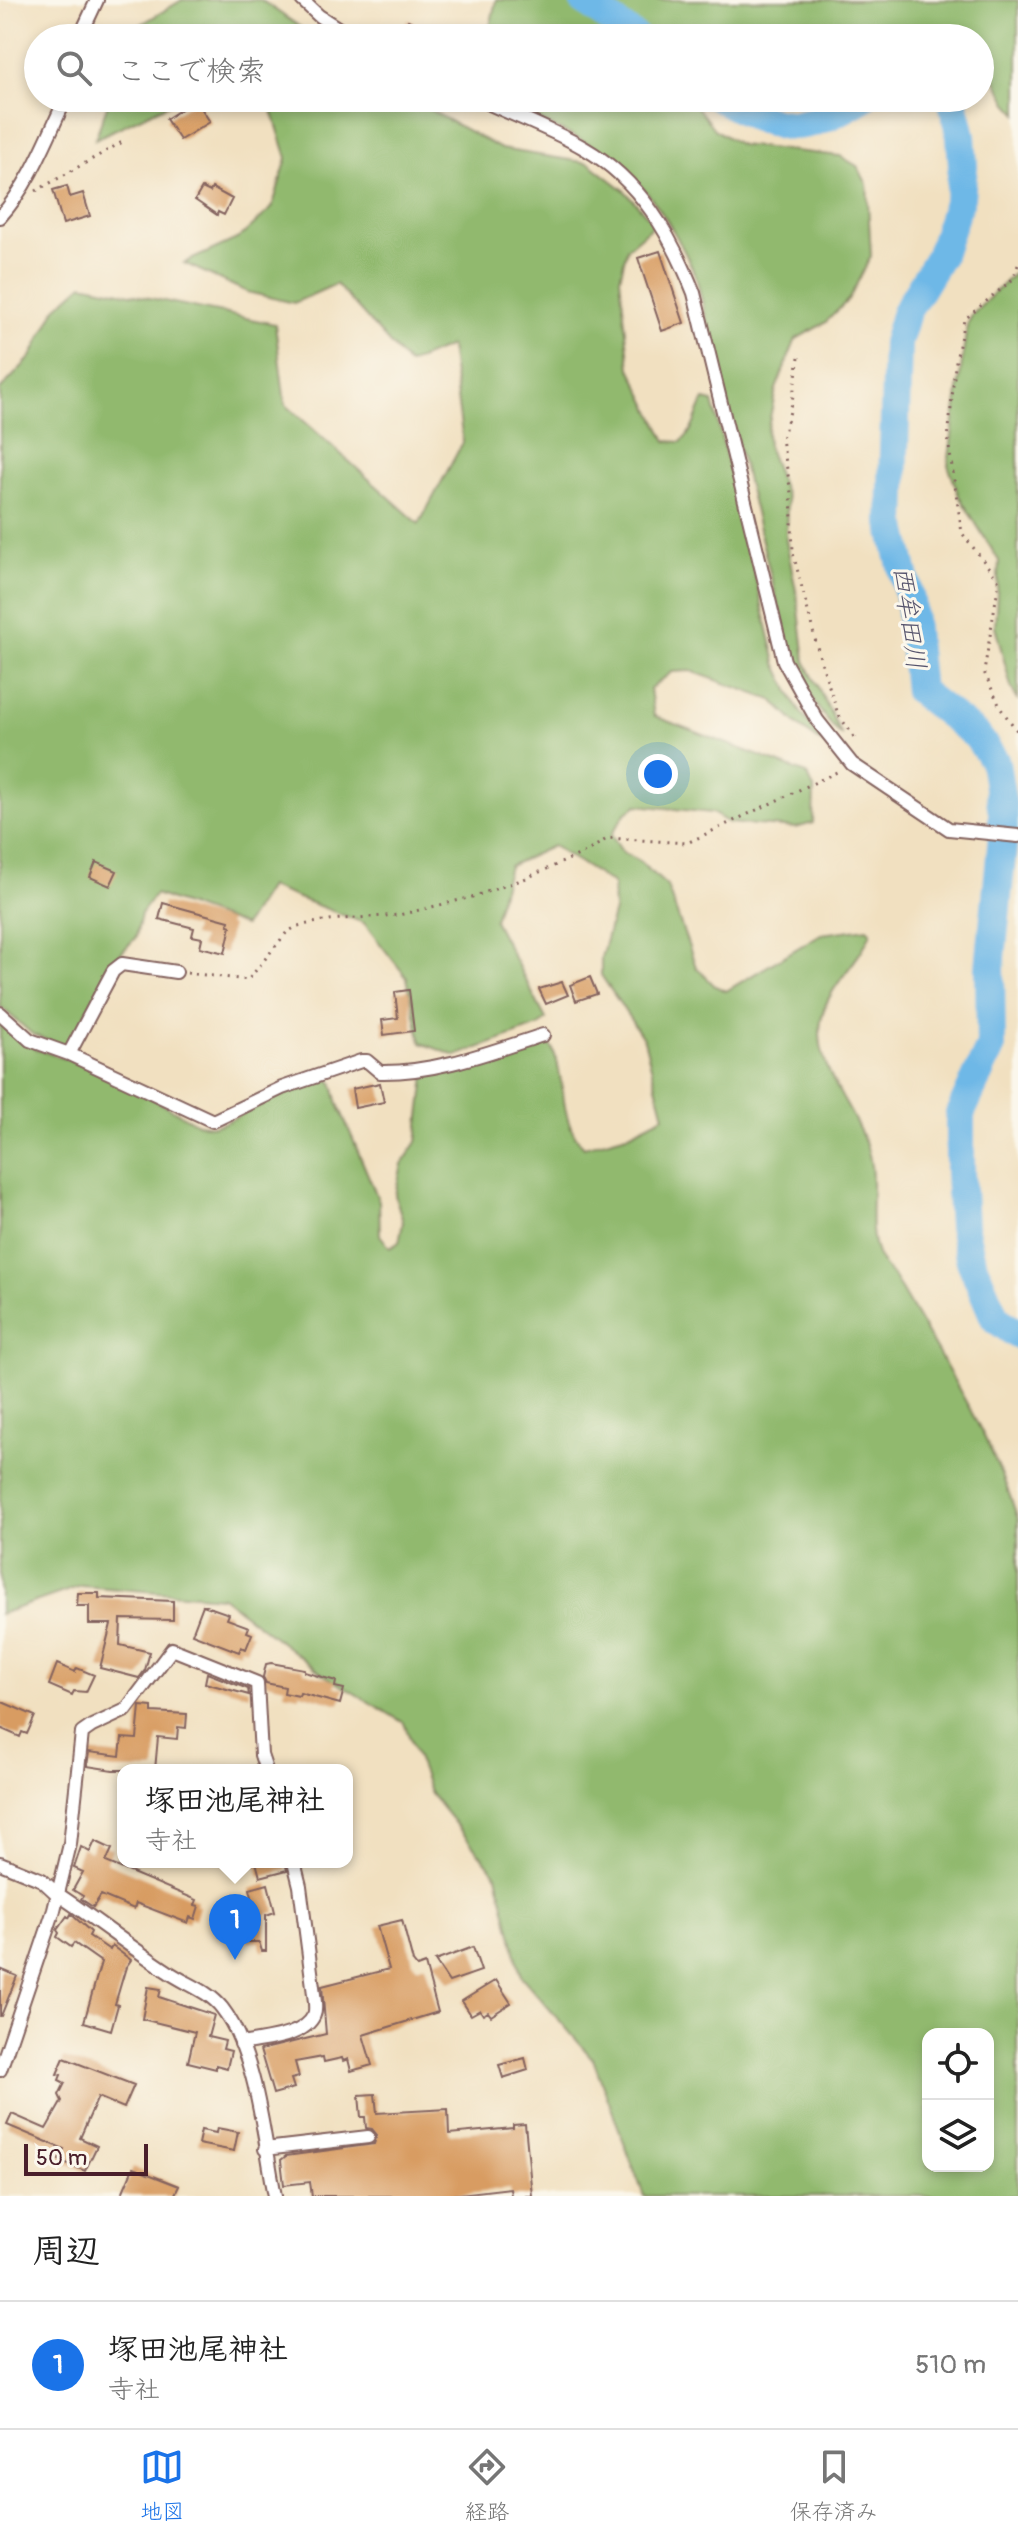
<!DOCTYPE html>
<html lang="ja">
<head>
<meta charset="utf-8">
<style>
	body { margin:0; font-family:Pangolin,"Klee One",sans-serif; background:#f2f2f2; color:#222 }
	.controls { position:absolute; right:24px; bottom:24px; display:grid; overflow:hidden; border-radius:16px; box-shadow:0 4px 12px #0003 }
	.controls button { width:72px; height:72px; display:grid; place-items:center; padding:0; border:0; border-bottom:2px solid #e0e0e0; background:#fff; color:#222; font:40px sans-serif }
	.scale { position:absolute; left:24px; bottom:20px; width:124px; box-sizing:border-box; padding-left:8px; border:4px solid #4a1f2b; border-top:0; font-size:22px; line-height:28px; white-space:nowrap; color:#4a1f2b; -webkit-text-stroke:6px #fbf7ec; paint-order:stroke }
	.you { position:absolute; left:658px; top:774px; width:28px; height:28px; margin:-20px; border:6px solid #fff; border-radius:50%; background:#1a73e8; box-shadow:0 0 0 12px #1a73e833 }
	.badge { display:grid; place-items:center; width:52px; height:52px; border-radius:50%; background:#1a73e8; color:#fff; font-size:26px; font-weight:700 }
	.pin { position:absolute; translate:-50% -66px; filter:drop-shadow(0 2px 4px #0008) }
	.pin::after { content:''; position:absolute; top:42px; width:28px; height:24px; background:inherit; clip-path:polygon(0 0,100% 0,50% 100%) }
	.popup { position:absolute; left:117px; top:1764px; width:236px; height:104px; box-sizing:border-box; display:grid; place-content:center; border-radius:16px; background:#fff; filter:drop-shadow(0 2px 6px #0005); font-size:26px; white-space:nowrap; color:#767676 }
	.popup b { font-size:30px; color:#222 }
	.popup::after { content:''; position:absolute; left:50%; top:100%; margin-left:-16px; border:16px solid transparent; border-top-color:#fff }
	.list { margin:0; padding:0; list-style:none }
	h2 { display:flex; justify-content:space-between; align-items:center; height:104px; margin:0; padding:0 32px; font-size:34px }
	h2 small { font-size:26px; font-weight:400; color:#767676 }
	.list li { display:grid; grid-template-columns:52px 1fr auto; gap:24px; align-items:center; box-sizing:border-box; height:128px; padding:0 32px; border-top:2px solid #e0e0e0 }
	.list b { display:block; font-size:30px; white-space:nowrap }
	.list p { margin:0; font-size:26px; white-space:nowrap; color:#767676 }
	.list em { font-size:26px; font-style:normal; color:#767676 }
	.icon { flex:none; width:44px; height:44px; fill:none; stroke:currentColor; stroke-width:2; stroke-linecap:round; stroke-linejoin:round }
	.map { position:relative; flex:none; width:1018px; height:2196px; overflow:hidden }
	.search { position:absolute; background:#fff; box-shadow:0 4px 12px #0003; left:24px; right:24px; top:24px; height:88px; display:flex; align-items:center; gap:20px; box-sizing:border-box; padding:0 28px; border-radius:44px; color:#767676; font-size:30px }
	.sheet { height:232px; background:#fff }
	nav { display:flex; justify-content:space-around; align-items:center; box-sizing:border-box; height:112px; border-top:2px solid #e0e0e0; background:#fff; font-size:22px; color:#767676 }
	nav a { display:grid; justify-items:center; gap:4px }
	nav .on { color:#1a73e8 }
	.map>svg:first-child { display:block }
	.forest { fill:#91b96e; stroke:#6e6c4c; stroke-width:2; fill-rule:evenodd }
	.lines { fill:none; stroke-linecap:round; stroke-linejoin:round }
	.river { stroke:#6eb8e7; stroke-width:30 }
	.building { fill:#d89c62 }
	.street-casing { stroke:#84635f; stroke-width:16 }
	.path { stroke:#84635f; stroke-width:3; stroke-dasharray:2 6; stroke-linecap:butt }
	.street { stroke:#fff; stroke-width:12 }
	.labels { text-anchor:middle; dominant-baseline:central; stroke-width:6; stroke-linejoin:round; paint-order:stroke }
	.water-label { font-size:26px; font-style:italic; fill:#57556d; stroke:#fbf7ec }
</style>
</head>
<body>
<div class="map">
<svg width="1018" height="2196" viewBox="0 0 1018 2196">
	<rect width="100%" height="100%" fill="#fbf7ec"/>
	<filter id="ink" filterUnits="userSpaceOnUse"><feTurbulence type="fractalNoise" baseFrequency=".0125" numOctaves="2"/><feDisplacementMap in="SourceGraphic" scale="16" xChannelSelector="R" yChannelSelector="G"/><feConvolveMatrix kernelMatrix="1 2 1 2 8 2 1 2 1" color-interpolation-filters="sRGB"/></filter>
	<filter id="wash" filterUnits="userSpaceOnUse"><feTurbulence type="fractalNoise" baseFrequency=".006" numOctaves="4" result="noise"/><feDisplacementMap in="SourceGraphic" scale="32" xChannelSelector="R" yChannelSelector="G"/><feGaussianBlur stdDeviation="1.8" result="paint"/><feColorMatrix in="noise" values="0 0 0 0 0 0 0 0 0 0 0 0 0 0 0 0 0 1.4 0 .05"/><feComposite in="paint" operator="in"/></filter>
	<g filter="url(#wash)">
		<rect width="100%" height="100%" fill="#f1e0c0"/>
		<path class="forest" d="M182,0H261L316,38H133L137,27Z
			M496,0H1018V114L1008,103L985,60L980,56V38H938L903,28L852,27L829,38H497L490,27Z
			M110,98H196L175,101L95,139Z
			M249,98H408L501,149L589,163L624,190L655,224L627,248L620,278L630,368L666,441L681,442C696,429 694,417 704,400L713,402L776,663L797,707L824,744L801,728L772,700L691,671L672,672L650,689L654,716L807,774L814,789L813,823L796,828L729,823L712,813L637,805L625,814L611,835L623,853L638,860L667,886L696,967L715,986L726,991L821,934L867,928L871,932C860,962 830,984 822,1016C810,1065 855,1107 868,1151C878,1184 865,1222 877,1254C880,1263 889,1271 895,1279C937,1353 994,1439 1018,1520V2196H644L593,2059L521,1976L497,1875L431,1794L404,1723L324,1675L222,1597L81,1586L0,1614V1023L36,1049L78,1063L135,1089L198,1124L214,1126L226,1122L318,1078L332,1081L338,1104L379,1201L380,1235L390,1248L399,1242L403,1222L395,1195L402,1164L417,1142L425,1076L548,1040C568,1072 556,1119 584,1147L627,1135L664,1116L644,1040L601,975V958L614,910L613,884L553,846L509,866L494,920L546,1019L539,1026L456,1056L421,1043L407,978L364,923L269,887L244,926L155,894L141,914L136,937L112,963L70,1045L64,1047L32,1034L0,1006V390L31,357L56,308L83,284L275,324L285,404L419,524L463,442L450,346L408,364L336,284L294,303L247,292L184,263L239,238L272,208L287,158L271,107ZM928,2034H988V2166H928Z
			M521,98H690L714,129L740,145L840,156L857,166L867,184L871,256L849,299L825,323L796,339L776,389L767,432L768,448L787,499L786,540L798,601L805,661L842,736C818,714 805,687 791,657L696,277C674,225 644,177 594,147C573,134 548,125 526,115Z
			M1018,269V701L1011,687L995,626L999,561L959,496L948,465L967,325L972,315Z"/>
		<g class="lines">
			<path class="river" d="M584,0L635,38
				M720,98C783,133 799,135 862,98
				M952,98L961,136L963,166L960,197L941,254L906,312L897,343L892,523L910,600L919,691L977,736L995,762L1003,812V836L990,968L991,1046L960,1114V1173L963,1226L971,1261L995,1318L1018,1335"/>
		</g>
		<g id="blocks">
			<path class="building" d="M408,20L442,38H399Z
				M196,100L210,122L180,140L166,119Z
				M67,186L70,197L83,193L90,216L63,224L53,190Z
				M202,188L210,192L212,188L232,199L224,215L218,212L217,215L195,200Z
				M660,251L684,323L662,331L638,258Z
				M96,862L117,871L110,886L90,877Z
				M163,903L229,921L228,925L231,926L225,953L200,947L202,938L192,936L194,928L159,919Z
				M590,977L597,994L576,1001L570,985Z
				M562,982L568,995L546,1004L539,989Z
				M409,990L414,1031L384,1035L382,1020L398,1018L395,992Z
				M380,1083L384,1102L355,1108L352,1089Z
				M78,1593H99V1598L173,1601V1620L121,1619L120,1645L150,1652L145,1670L139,1678L100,1668L111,1624H89V1606H77Z
				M203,1605L229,1614L227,1619L249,1627L247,1632L252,1634L246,1649L241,1647L239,1652L192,1634Z
				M271,1663L304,1669V1672L336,1681L335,1687L344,1689L340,1704L300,1693L299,1696L284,1693L285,1687L266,1683L263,1677L266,1664Z
				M57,1664L75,1672L77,1668L94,1675L86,1692L74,1691L72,1695L49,1685Z
				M207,1673L248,1689L249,1695L205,1683Z
				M0,1701L35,1716L27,1734L22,1732L20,1737L0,1728Z
				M140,1706L152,1707V1712L187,1714L186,1728L178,1727L177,1739L158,1737L155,1770H113L87,1766L89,1752L120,1756L122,1738L137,1739Z
				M95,1841L112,1849L106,1862L197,1900L195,1905L199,1906L195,1919L190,1917L188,1923L136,1903L134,1909L101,1895L93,1907L81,1899L83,1896L73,1890L83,1872L74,1868L81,1847L90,1852Z
				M256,1862H285L287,1870L260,1877Z
				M268,1884L275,1912L266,1915V1951H262L259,1942H248V1922H254L249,1902L253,1901L250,1889Z
				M71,1914L91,1932L89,1936L110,1950L112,1946L131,1960L126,1967L115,2004L118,2005L111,2030L84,2022L101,1962L74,1943L71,1947L57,1937L59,1933L57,1930L67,1916L69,1918Z
				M402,1920L413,1962L417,1967L425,1964L438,2012L363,2035L372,2065L351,2071L348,2059L343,2061L342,2058L324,2062L323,2057L295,2062L299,2077L291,2079L294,2088L273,2094L260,2050L326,2034L322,1986L389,1969L377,1926Z
				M473,1947L481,1971L449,1982L435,1961Z
				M0,1969L17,1976L1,2016H0Z
				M496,1980L511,2003L491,2016L488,2012L483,2015L480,2010L471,2015L462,2001Z
				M148,1987L161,1989L159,1997L214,2015L208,2037L225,2041L223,2049L231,2051L227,2068L216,2065V2069L188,2062L195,2032L142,2019Z
				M64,2058L134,2085L124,2108L98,2097L80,2138L97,2146L85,2171L59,2160L64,2149L7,2125L12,2114L46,2129L62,2101L59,2095L65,2083L59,2080L61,2075L57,2074Z
				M525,2058L528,2070L503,2078L499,2065Z
				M375,2094L377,2113L448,2109L449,2134L513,2128V2125L525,2124L532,2196H511L510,2188L443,2196H312L310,2182L284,2185L281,2160L286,2156L374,2144L377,2135L372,2129L366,2128L365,2117H361L359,2095Z
				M217,2128L238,2132L234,2151L198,2144L201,2130L216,2133Z
				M133,2168L179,2186L174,2196H121Z"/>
		</g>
	</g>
	<g filter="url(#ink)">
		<use href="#blocks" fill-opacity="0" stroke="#84635f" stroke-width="2"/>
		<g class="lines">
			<g class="street-casing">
				<path id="street" d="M302,0L319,16L353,38
					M81,38L83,30L97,0
					M477,98C512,115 550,128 584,148C640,180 671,235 694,293L784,661L817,720L852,764L949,829L1018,836
					M0,217C30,184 47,138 66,98
					M0,1013L30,1040L69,1054L213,1121L282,1088L361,1061H367L380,1072C436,1073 490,1052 543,1035
					M69,1054L113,971L122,964L176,972
					M0,1863L42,1880L56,1893C94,1918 129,1946 167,1971C185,1984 208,1990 222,2008C257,2053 264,2141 275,2196
					M241,2044C262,2039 304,2038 314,2015C316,2011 315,2006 315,2002L300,1886L294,1862
					M0,2070L54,1910L70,1844L82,1733L92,1726L126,1710L172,1649L257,1683L261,1755L266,1770
					M265,2149L368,2137"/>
			</g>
			<path class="path" d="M36,191L124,141
				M1018,265L1013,279L964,320L955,366L948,440L962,533L999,581L984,672L1001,709L1018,732
				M799,357L791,408L782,439L791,493L793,553L820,658L838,714L854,737V743
				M187,973L248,980L287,932L298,926L328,920L399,915L472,897L524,879L588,851L608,838L687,843L839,771"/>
			<use href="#street" class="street"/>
		</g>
	</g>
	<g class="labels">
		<g class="water-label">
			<text transform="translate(909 618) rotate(82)">西牟田川</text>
		</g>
	</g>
</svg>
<div class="controls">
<button><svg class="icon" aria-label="locate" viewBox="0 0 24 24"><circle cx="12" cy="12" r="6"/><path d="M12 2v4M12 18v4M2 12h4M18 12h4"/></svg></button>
<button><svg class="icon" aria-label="layers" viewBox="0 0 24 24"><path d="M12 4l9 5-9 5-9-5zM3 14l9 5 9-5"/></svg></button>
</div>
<div class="scale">50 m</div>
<div class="you"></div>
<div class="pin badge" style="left:235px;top:1960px">1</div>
<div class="popup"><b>塚田池尾神社</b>寺社</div>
<div class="search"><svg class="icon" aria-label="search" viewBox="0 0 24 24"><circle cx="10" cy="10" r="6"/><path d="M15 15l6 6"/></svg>ここで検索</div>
</div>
<section class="sheet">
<h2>周辺<small></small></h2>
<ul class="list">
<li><span class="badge">1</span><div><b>塚田池尾神社</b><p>寺社</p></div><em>510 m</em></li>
</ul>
</section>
<nav>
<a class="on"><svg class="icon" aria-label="map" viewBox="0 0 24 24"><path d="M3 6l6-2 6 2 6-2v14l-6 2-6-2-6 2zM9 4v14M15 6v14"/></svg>地図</a>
<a><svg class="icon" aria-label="directions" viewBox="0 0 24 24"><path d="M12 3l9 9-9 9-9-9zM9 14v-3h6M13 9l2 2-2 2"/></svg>経路</a>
<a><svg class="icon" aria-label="saved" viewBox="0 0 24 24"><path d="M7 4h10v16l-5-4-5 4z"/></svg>保存済み</a>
</nav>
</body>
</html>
